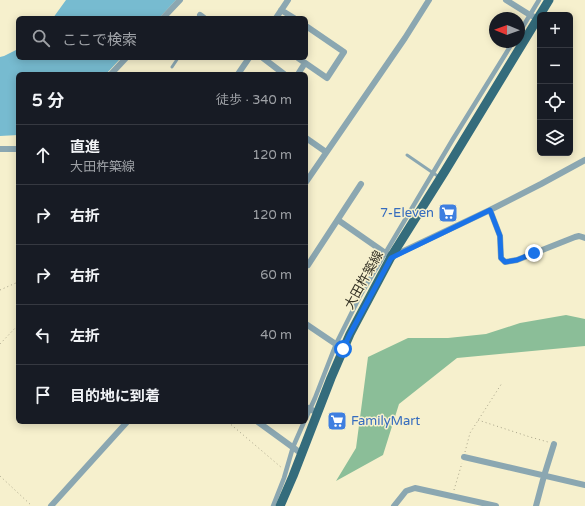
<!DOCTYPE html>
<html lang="ja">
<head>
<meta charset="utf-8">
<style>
	body { margin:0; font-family:"Varela Round","Noto Sans JP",sans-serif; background:#242831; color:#f1f3f6 }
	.controls { position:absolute; right:12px; top:12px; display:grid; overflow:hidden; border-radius:6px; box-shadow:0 2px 10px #0003 }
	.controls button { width:36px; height:36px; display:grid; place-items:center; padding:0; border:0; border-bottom:1px solid #363941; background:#171b24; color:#f1f3f6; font:20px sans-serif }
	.compass { position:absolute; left:489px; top:12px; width:36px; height:36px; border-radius:50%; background:#171b24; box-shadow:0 2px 10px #0003; rotate:271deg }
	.stop { position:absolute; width:12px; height:12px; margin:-9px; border:3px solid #1a73e8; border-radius:50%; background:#fff }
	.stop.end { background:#1a73e8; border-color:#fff; box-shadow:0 1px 4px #0008 }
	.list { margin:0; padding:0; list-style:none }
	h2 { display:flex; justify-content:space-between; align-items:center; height:52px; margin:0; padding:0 16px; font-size:17px }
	h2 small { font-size:13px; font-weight:400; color:#9ea1a6 }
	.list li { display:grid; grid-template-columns:26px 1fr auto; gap:12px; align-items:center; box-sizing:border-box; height:60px; padding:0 16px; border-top:1px solid #363941 }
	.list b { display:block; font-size:15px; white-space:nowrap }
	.list p { margin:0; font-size:13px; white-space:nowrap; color:#9ea1a6 }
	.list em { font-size:13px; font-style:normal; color:#9ea1a6 }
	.icon { flex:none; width:22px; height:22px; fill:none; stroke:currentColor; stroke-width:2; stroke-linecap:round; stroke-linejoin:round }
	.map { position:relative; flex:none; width:585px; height:506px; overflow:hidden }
	.search { position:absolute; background:#171b24; box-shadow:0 2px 10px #0003; left:16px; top:16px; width:292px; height:44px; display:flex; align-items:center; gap:10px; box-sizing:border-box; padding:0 14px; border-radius:6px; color:#9ea1a6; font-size:15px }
	.panel { position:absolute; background:#171b24; box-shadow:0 2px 10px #0003; left:16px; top:72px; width:292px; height:352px; border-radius:6px }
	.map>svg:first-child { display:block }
	.forest { fill:#8bbe98 }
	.water { fill:#77bbd0 }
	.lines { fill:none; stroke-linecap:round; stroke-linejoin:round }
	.path { stroke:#a9a48a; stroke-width:1; stroke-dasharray:1 3; stroke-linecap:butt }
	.service { stroke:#8ba7b1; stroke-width:3 }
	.pedestrian { stroke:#8ba7b1; stroke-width:4.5 }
	.minor { stroke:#8ba7b1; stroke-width:6 }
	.primary { stroke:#346c7c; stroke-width:9 }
	.route { stroke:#1a73e8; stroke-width:5 }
	.labels { text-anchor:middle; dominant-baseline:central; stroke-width:3; stroke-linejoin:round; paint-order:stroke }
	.shop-label { font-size:13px; fill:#366cbe; stroke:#f6f0cd; text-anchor:end }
	.street-label { font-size:13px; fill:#363326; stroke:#f6f0cd }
</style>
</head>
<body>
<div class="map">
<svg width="585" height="506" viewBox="0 0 585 506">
	<rect width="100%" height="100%" fill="#f6f0cd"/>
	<path class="forest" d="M566,315L585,319V346L457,358L399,404L383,455L336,481L356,448L368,357L408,338H448L486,334L520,323Z"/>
	<path class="water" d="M66,0H176L159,18H53Z
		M18,49V58H121L106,74H18V135L0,136V57L4,56Z"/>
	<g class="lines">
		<path class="path" d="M0,290L18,282
			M0,344L18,325
			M478,420L530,437L548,442
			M228,422L282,468
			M465,452L470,433L502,383
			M0,476L32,506
			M454,490L462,463"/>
		<path class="service" d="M172,67L178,58
			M407,155L439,177"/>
		<path class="pedestrian" d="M519,33L539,0
			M306,418L315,398L336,344L361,294L453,139L513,42
			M273,506L284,478L293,447L304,422"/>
		<path class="minor" d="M506,0L530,15L537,18
			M281,10L294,18
			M200,15L204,18
			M163,18L180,0
			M276,18L288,0
			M263,58L284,74
			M298,58L327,78L344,52L306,26
			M111,74L126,58
			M238,74L249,58
			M298,74L305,63
			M306,138L326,152
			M0,149H18
			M585,160L541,184L490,210L500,236L501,258L505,262L517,260L575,237L579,236L585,238
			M306,182L405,38L429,0
			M338,220L391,257L490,210
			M308,265L361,184
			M306,324L343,349
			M306,407L318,413
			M258,422L302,454
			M464,457L585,485
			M51,506L127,422
			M394,506L406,491L415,488L496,506
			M536,506L544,476L554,444"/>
		<path class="primary" d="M280,506L293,476L331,378L350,334L391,257L445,171L549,0"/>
	</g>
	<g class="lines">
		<path class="route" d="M343,349L350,334L391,258L490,210L500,236L501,258L505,262L517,260L534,253"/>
	</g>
	<defs>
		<g id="supermarket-square" transform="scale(1)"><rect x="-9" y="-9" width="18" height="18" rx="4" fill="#3f7fe0" stroke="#f6f0cd"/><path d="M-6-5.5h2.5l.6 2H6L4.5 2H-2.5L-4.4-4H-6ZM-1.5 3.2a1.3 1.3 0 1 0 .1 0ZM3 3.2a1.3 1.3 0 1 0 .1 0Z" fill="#fff"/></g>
	</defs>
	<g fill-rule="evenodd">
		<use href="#supermarket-square" x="448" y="213"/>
		<use href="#supermarket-square" x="337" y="421"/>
	</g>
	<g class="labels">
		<g class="shop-label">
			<text x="434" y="213">7-Eleven</text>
			<text x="351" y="421" text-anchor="start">FamilyMart</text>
		</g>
		<g class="street-label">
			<text transform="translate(364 280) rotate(-61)">大田杵築線</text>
		</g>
	</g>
</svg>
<div class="controls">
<button>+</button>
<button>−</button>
<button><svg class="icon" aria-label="locate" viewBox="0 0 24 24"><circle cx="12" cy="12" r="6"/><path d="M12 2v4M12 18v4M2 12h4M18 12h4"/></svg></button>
<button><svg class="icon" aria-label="layers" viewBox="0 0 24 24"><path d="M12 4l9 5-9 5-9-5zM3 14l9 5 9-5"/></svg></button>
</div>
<svg class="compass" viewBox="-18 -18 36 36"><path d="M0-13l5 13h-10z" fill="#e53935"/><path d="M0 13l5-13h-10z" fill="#9ea1a6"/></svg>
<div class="stop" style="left:343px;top:349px"></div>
<div class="stop end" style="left:534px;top:253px"></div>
<div class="search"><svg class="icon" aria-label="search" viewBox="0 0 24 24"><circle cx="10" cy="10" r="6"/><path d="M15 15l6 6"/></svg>ここで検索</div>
<section class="panel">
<h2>5 分<small>徒歩 · 340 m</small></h2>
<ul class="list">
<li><svg class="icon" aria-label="ahead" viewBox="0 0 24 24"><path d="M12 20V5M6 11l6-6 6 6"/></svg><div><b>直進</b><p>大田杵築線</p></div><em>120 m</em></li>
<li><svg class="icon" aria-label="right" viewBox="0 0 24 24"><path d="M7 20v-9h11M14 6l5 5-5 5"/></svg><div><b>右折</b></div><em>120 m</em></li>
<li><svg class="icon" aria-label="right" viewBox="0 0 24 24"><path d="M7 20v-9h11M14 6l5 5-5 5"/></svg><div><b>右折</b></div><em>60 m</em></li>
<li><svg class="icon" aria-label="left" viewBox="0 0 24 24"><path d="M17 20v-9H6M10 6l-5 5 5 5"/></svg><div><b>左折</b></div><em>40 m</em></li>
<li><svg class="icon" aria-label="arrive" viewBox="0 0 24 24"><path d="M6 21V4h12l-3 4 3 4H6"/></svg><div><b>目的地に到着</b></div></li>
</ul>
</section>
</div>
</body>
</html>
